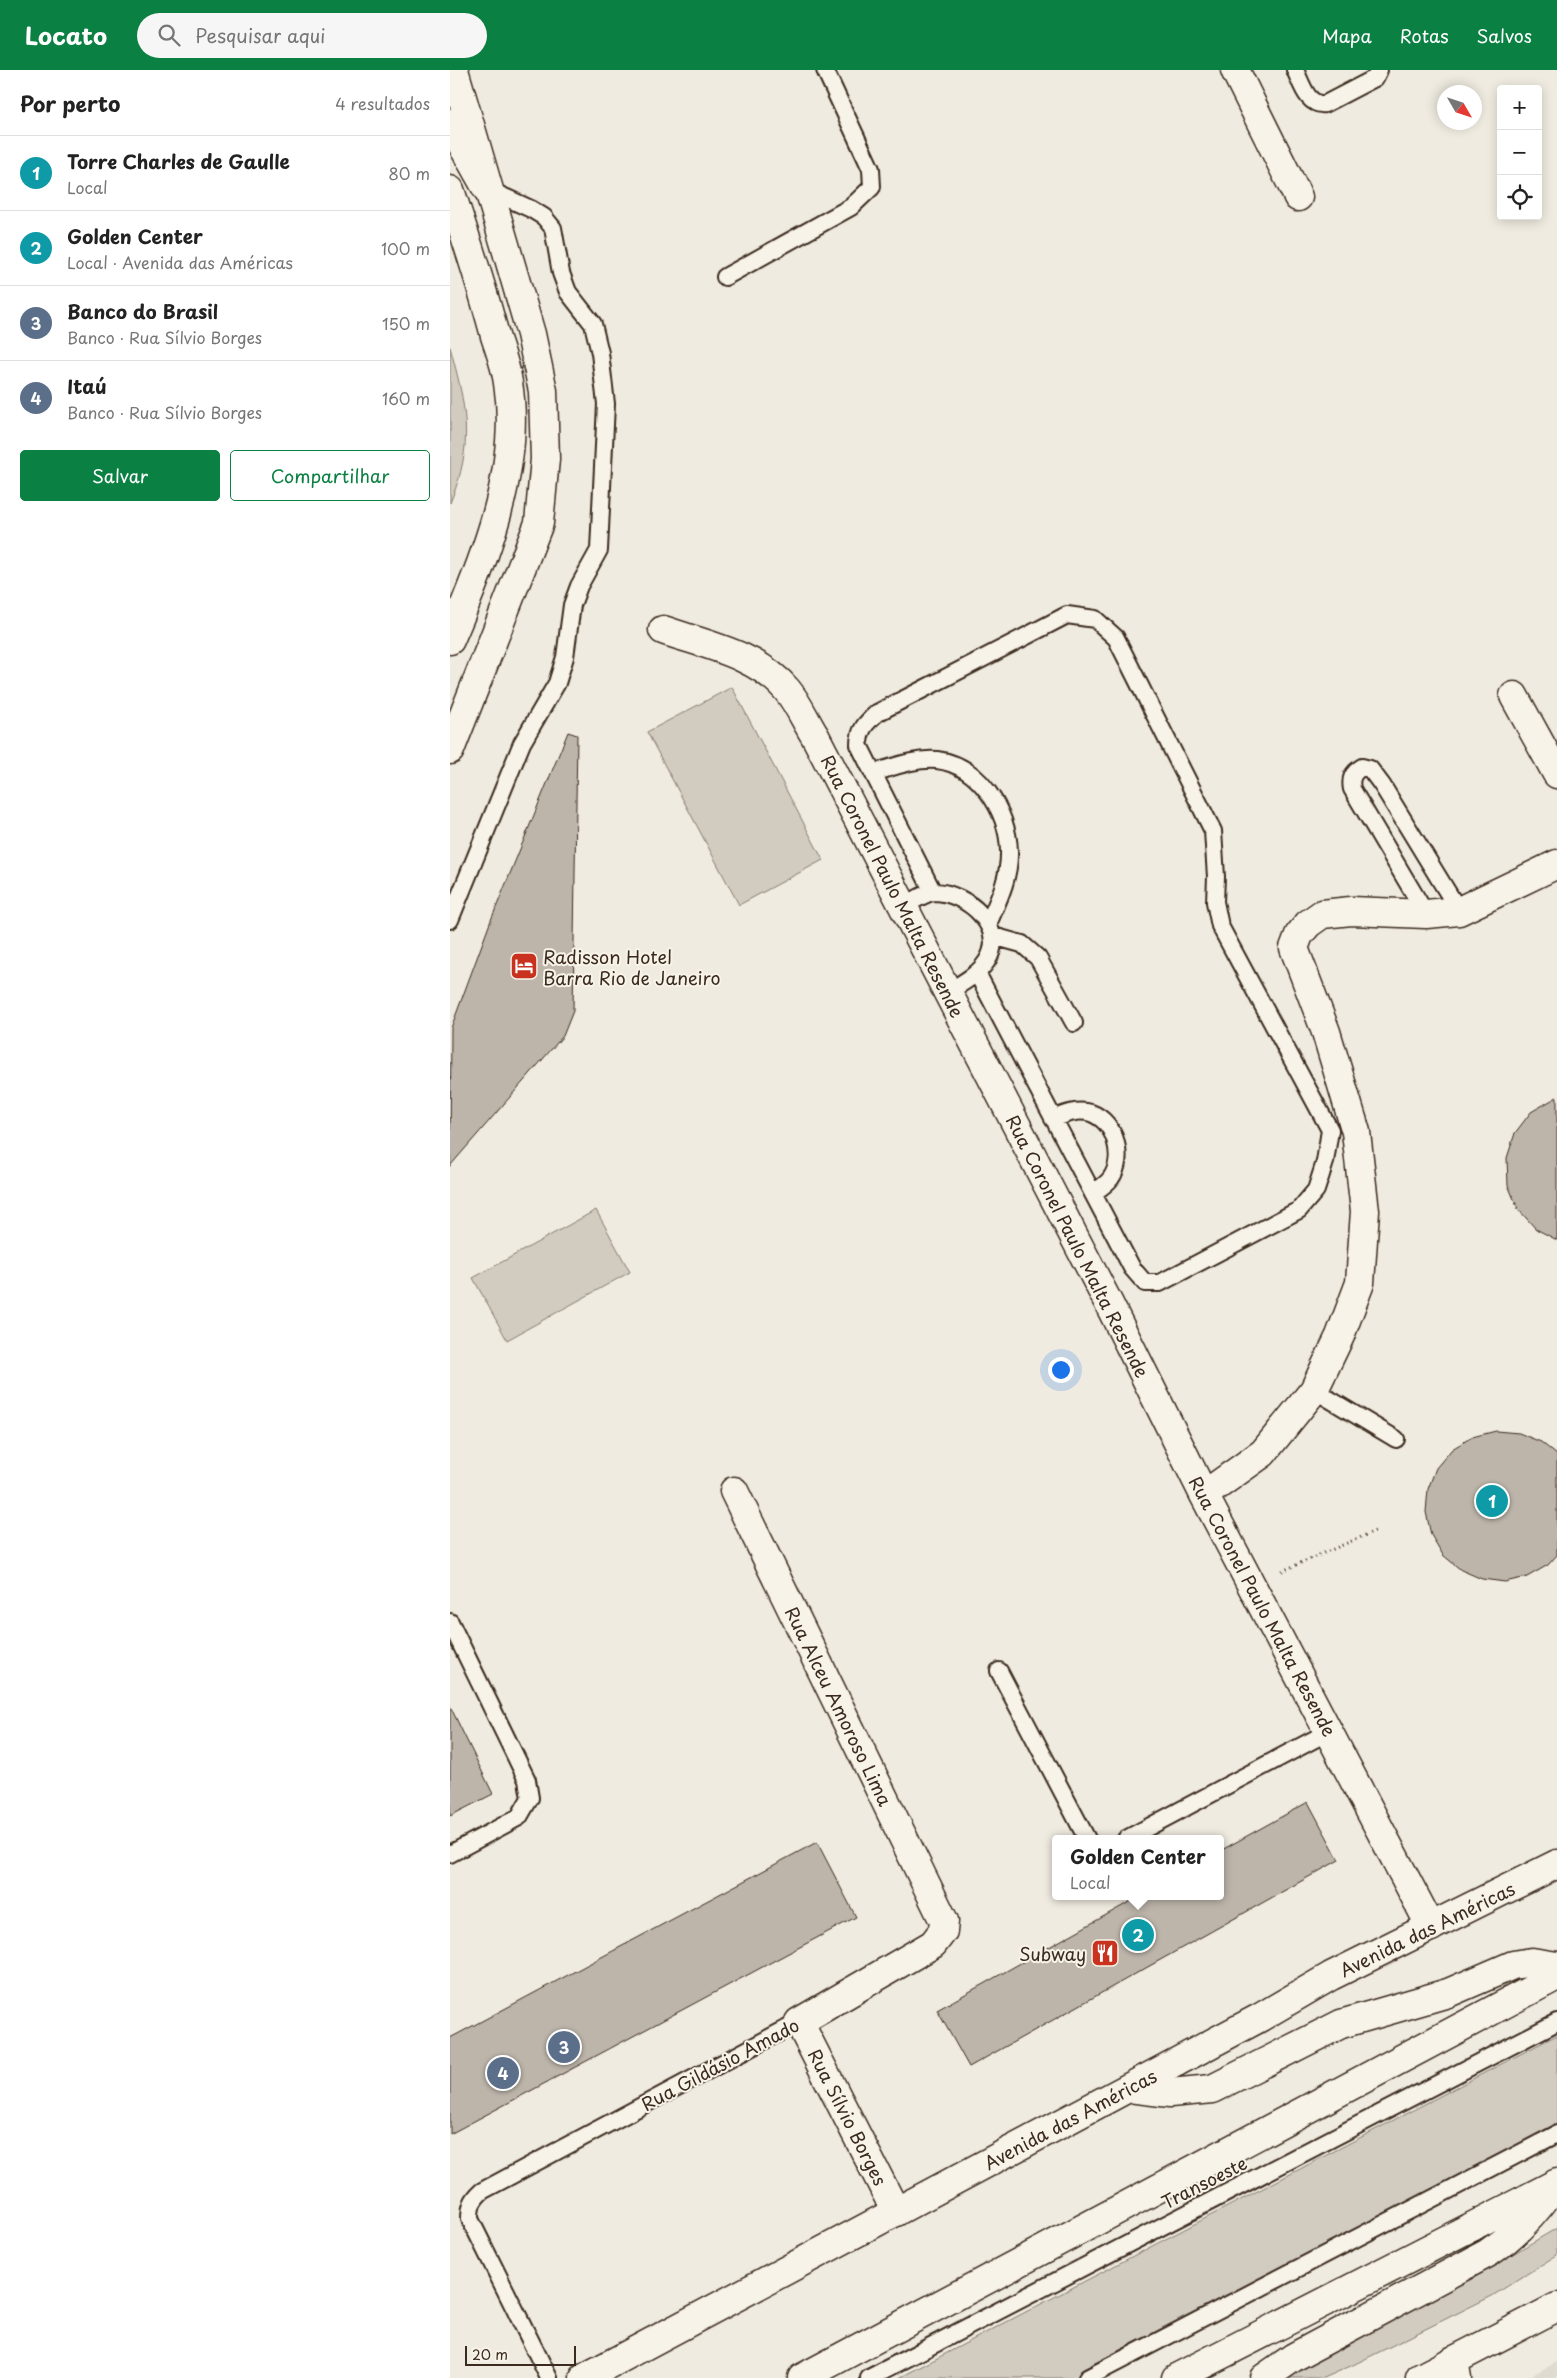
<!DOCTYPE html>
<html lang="pt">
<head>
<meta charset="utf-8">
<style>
	body { margin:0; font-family:"Playpen Sans",sans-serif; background:#f6f6f6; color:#222 }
	.controls { position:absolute; right:15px; top:15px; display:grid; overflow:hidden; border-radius:5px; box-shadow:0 2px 12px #0003 }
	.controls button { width:45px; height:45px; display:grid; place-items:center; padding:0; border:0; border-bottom:1px solid #e0e0e0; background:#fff; color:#222; font:25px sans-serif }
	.compass { position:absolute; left:987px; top:15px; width:45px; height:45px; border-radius:50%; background:#fff; box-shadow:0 2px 12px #0003; rotate:129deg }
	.scale { position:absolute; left:15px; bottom:12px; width:111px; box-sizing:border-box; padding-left:5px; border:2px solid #3b2a1e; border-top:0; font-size:14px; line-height:18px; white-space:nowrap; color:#3b2a1e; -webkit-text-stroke:4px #f7f3e8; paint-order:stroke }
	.you { position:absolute; left:610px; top:1299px; width:18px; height:18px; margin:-12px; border:4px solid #fff; border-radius:50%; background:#1a73e8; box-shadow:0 0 0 8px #1a73e833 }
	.badge { display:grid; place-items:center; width:32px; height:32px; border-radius:50%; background:#0b8043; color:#fff; font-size:16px; font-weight:700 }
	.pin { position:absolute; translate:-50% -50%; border:2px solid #fff; box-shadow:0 1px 5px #0006 }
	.popup { position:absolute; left:602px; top:1765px; width:172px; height:65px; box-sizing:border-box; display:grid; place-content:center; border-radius:5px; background:#fff; filter:drop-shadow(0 1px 4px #0005); font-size:16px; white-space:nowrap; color:#767676 }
	.popup b { font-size:19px; color:#222 }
	.popup::after { content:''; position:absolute; left:50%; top:100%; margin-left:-10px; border:10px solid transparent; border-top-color:#fff }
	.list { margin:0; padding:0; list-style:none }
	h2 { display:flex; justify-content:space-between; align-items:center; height:65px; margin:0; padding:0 20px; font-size:21px }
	h2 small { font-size:16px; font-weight:400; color:#767676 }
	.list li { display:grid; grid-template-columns:32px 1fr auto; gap:15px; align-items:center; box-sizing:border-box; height:75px; padding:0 20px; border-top:1px solid #e0e0e0 }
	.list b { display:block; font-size:19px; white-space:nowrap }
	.list p { margin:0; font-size:16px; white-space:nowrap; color:#767676 }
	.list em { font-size:16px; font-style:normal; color:#767676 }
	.actions { display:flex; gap:10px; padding:15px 20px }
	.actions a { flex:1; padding:11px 0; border:1px solid #0b8043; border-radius:5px; text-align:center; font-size:18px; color:#0b8043 }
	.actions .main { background:#0b8043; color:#fff }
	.icon { flex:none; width:28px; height:28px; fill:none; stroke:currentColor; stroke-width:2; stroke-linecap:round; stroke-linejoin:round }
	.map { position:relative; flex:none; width:1107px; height:2308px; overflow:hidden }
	header { display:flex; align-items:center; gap:30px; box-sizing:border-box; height:70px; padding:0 25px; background:#0b8043; color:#fff }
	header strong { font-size:24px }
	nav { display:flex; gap:28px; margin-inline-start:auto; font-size:18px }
	.search { width:350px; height:45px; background:#f6f6f6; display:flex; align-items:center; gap:12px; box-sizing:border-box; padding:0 18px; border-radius:28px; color:#767676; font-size:19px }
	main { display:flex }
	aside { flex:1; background:#fff }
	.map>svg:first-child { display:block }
	.built { fill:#e0dbd0 }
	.green { fill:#d1cbc0; stroke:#867a6f }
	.building { fill:#bdb5aa; stroke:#3b2a1e }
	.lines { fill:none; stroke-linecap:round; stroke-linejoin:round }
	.service-casing { stroke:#3b2a1e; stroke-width:20 }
	.minor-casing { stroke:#3b2a1e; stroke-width:31 }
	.tertiary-casing { stroke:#3b2a1e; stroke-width:31 }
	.secondary-casing { stroke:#3b2a1e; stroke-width:31 }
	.trunk-casing { stroke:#3b2a1e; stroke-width:31 }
	.path { stroke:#3b2a1e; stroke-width:3; stroke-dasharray:1 4; stroke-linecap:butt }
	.service { stroke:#f7f3e8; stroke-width:16 }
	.minor { stroke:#f7f3e8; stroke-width:28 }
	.tertiary { stroke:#f7f3e8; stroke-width:28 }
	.secondary { stroke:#f7f3e8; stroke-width:28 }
	.trunk { stroke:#f7f3e8; stroke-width:28 }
	.labels { text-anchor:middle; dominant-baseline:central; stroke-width:4; stroke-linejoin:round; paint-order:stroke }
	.street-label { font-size:18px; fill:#3b2a1e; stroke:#f7f3e8 }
	.poi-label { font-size:18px; fill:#3b2a1e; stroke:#f7f3e8; text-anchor:start }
</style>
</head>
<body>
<header>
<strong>Locato</strong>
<div class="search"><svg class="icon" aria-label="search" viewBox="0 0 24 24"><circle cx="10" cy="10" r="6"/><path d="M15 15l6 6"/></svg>Pesquisar aqui</div>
<nav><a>Mapa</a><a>Rotas</a><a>Salvos</a></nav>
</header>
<main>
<aside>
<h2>Por perto<small>4 resultados</small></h2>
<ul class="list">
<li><span class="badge" style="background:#0f9aa8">1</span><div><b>Torre Charles de Gaulle</b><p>Local</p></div><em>80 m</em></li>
<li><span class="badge" style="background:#0f9aa8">2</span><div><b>Golden Center</b><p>Local · Avenida das Américas</p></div><em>100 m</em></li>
<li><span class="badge" style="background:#5c6f8a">3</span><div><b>Banco do Brasil</b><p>Banco · Rua Sílvio Borges</p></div><em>150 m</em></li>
<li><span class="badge" style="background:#5c6f8a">4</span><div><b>Itaú</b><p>Banco · Rua Sílvio Borges</p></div><em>160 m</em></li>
</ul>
<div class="actions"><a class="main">Salvar</a><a>Compartilhar</a></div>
</aside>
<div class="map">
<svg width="1107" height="2308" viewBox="0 0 1107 2308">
	<rect width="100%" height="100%" fill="#efebe0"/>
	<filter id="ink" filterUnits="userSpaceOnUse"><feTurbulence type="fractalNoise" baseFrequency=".02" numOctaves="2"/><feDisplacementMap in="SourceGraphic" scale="10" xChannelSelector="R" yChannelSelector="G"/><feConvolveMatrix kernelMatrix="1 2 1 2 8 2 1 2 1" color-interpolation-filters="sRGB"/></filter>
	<g filter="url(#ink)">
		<path class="built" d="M1107,2292V2308H1077L1078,2307Z"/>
		<path class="green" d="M0,277C16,336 25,374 0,433Z
			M282,617L373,790L289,835L197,662Z
			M146,1140L180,1202L57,1270L23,1208Z
			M1107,1965V2059L627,2308H449Z
			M1107,2158V2185L1042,2226L903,2295L874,2308H834L857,2289L1044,2195Z"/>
		<path class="building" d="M118,662L127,665L123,941L113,966L0,1096L1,958L41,850Z
			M1107,1027V1170L1086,1159L1068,1139L1058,1115L1057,1088L1065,1063L1081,1042Z
			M1046,1361L1069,1363L1091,1372L1107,1385V1485L1098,1495L1077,1507L1055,1512L1032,1509L1011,1500L993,1485L981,1465L976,1442L978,1419L986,1398L1002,1379L1022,1367Z
			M0,1636L43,1724L0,1746Z
			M858,1732L889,1790L519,1997L487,1940L690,1826H770V1781Z
			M367,1772L406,1847L0,2064V1968Z"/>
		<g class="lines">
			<g class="service-casing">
				<path id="service" d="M845,0C852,14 857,36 875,34L925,8L929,0
					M275,207L401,137L422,117L421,99L375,0
					M423,703C443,697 466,688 487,690C529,695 558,741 559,781C560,807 548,831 538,854
					M483,822L409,675C409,659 416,653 427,643L617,545L645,549L666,568L763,761L766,807L765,832L770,856L880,1060L875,1092L866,1120L849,1140L710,1213H695L682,1198L527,903
					M454,836C462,832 476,822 485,822C517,823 558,858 537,891C528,905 512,913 498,922
					M976,844L902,719C900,709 902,703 912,697L920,699L932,715L1009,841
					M0,850L72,673L107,613L115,587L122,535L129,516L149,480L156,334L150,283L143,254L118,222L111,203L103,158L94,147L81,139L37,119
					M543,866L572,874L588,888L624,953
					M603,1049C615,1044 628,1039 641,1043C666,1052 675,1088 661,1108C657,1114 649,1119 643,1123
					M864,1320L946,1369
					M0,1552L77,1710L80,1728L69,1747L0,1784
					M549,1601L637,1769
					M676,1769L878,1662
					M99,2308L20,2149C20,2136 22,2130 32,2121L349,1952
					M419,2308L1107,1952
					M637,2308L1107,2064"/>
			</g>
			<g class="minor-casing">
				<path id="minor" d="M785,0L848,127
					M213,560C256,575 306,584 337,620C348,633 356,652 365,666L658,1232L754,1425L981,1857
					M1064,626L1107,704
					M0,680L89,453L95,389L93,321L81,264L4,0
					M284,1421L494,1851L493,1861L483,1874L349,1952L446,2142
					M754,1425L813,1383L864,1320L890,1266L910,1213L915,1141L906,1062L876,962L844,878L849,865L858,854L872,844L901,841L976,844L1009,841L1107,794
					M1004,2290L1007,2308"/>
			</g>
			<g class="tertiary-casing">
				<path id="tertiary" d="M0,53L37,119
					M0,120C16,168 32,216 45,266C50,281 56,297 58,313C72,398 33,494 0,570"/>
			</g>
			<g class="secondary-casing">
				<path id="secondary" d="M134,2308L811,1947L881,1906L1107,1794
					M970,2308L1107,2237"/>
			</g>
			<g class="trunk-casing">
				<path id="trunk" d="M679,2018L720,2023L762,2019L891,1954L998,1923L1063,1895L1082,1892L1107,1896
					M352,2308L1107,1906
					M726,2308L1107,2113
					M814,2308L844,2287L1038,2183C1064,2166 1084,2145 1102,2119"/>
			</g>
			<path class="path" d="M832,1501L925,1461"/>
			<use href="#service" class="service"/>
			<use href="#minor" class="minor"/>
			<use href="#tertiary" class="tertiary"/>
			<use href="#secondary" class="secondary"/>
			<use href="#trunk" class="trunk"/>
		</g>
	</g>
	<defs>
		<g id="hotel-square" transform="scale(1.4375)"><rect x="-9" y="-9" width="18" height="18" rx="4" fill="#c8321e" stroke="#f7f3e8"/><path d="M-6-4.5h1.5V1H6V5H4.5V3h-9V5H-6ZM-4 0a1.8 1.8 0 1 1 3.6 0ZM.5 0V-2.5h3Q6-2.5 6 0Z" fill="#fff"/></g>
		<g id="restaurant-square" transform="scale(1.4375)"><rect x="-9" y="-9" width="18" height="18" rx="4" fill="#c8321e" stroke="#f7f3e8"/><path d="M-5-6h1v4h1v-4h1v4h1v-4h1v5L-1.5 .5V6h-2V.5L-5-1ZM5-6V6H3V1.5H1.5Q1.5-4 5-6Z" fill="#fff"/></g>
	</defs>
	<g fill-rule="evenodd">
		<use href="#hotel-square" x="74" y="896"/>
		<use href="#restaurant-square" x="655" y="1883"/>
	</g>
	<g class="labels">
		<g class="street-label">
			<text transform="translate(443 816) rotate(63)">Rua Coronel Paulo Malta Resende</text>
			<text transform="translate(628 1176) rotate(63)">Rua Coronel Paulo Malta Resende</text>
			<text transform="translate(813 1536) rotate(62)">Rua Coronel Paulo Malta Resende</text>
			<text transform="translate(389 1636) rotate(64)">Rua Alceu Amoroso Lima</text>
			<text transform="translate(977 1859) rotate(-26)">Avenida das Américas</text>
			<text transform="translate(270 1994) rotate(-28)">Rua Gildásio Amado</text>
			<text transform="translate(398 2047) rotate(63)">Rua Sílvio Borges</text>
			<text transform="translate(620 2049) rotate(-28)">Avenida das Américas</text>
			<text transform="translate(754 2112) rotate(-27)">Transoeste</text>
		</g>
		<g class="poi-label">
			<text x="93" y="886">Radisson Hotel<tspan x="93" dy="21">Barra Rio de Janeiro</tspan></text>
			<text x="636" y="1883" text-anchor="end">Subway</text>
		</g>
	</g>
</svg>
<div class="controls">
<button>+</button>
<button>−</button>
<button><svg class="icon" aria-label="locate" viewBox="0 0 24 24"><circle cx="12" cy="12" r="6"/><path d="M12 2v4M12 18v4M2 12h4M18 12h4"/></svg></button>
</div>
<svg class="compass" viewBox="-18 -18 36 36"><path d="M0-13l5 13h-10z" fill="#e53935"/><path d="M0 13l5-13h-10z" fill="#767676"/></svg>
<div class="scale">20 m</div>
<div class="you"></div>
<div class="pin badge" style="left:1042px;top:1431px;background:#0f9aa8">1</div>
<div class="pin badge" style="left:688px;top:1865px;background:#0f9aa8">2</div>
<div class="popup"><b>Golden Center</b>Local</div>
<div class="pin badge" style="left:114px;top:1977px;background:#5c6f8a">3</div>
<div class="pin badge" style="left:53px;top:2003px;background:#5c6f8a">4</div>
</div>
</main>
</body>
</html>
